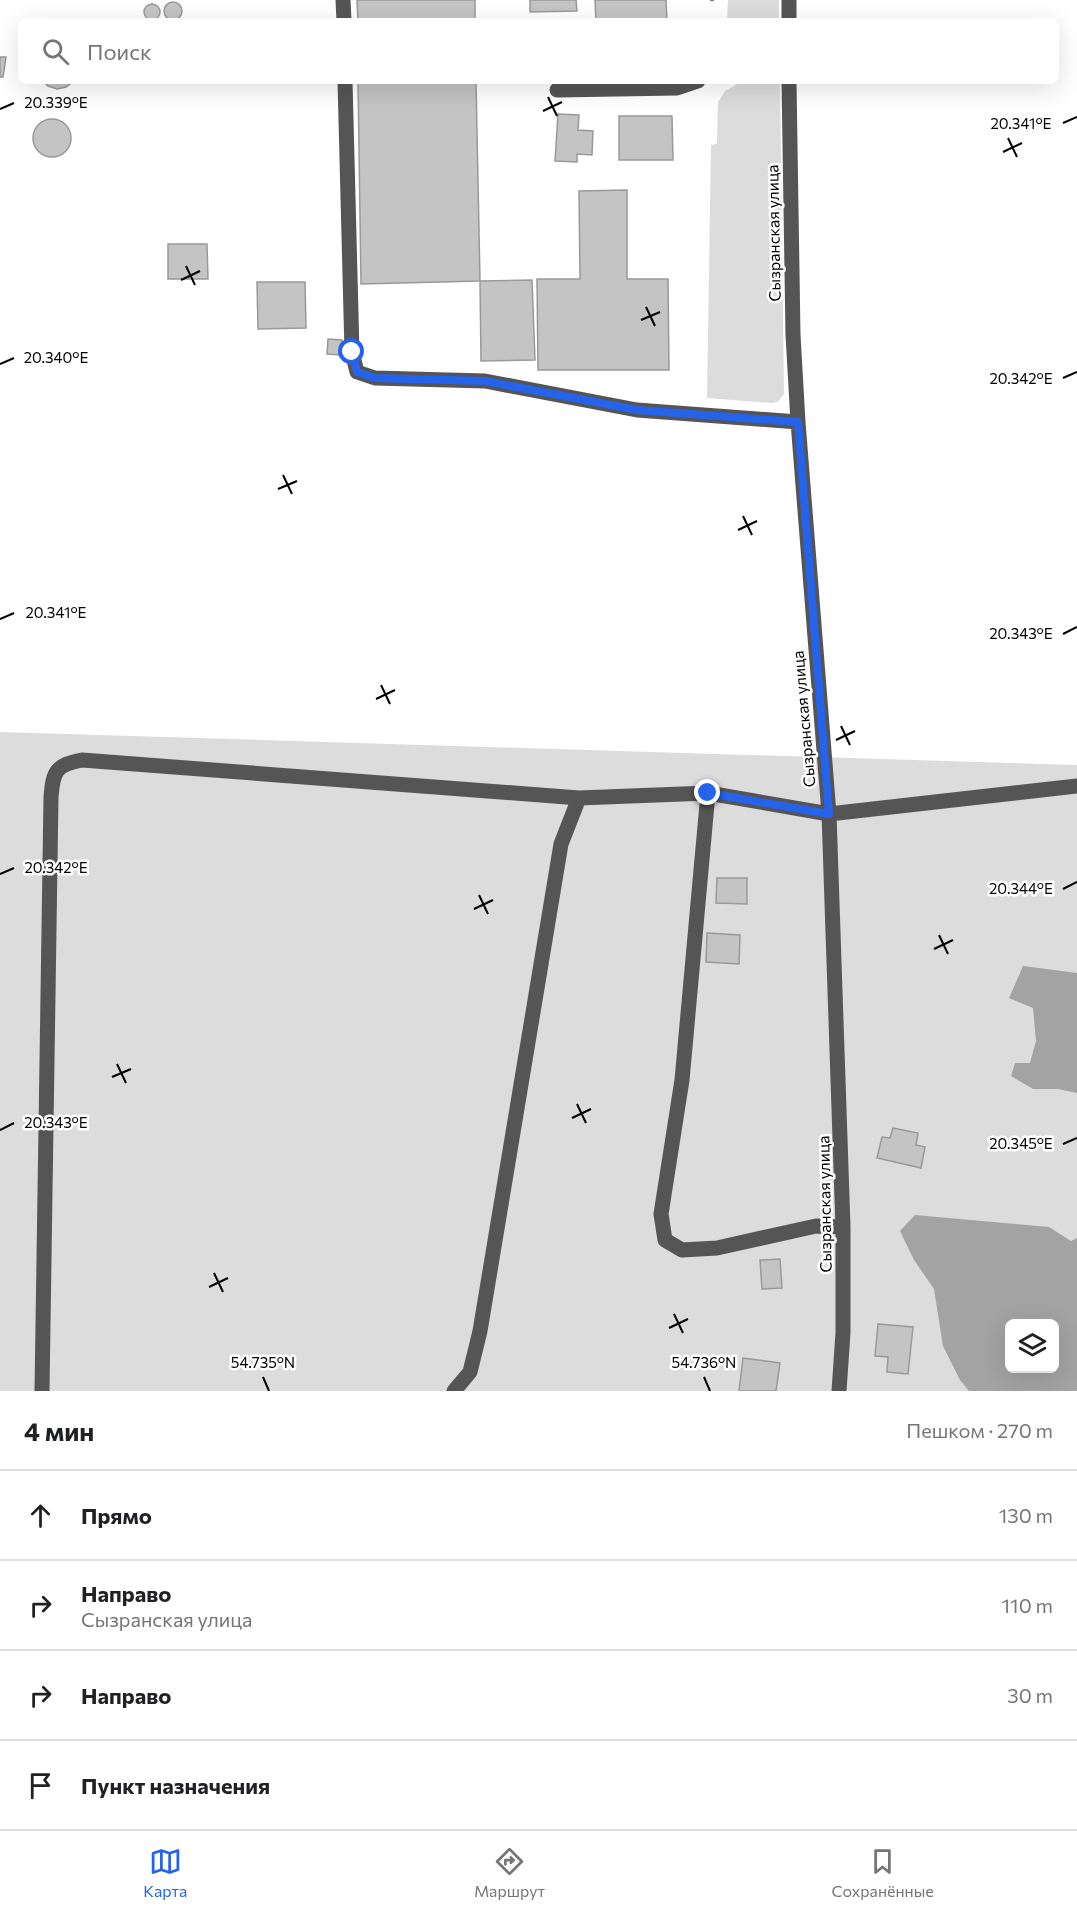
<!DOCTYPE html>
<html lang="ru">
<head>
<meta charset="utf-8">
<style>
	body { margin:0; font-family:Commissioner,sans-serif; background:#f2f2f2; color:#202124 }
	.controls { position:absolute; right:18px; bottom:18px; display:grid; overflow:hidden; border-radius:9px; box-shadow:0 6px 24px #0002 }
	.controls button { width:54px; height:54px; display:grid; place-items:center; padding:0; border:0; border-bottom:2px solid #e0e0e0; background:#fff; color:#202124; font:30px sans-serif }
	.stop { position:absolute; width:18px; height:18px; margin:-14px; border:4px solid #2563eb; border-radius:50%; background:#fff }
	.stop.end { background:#2563eb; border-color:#fff; box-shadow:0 2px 6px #0008 }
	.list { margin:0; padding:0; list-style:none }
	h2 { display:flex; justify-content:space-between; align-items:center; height:78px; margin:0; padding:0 24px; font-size:26px }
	h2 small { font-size:20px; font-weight:400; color:#757577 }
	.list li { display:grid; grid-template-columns:39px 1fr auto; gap:18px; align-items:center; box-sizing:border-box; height:90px; padding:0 24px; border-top:2px solid #e0e0e0 }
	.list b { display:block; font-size:22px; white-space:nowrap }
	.list p { margin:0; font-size:20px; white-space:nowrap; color:#757577 }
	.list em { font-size:20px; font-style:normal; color:#757577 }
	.icon { flex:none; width:33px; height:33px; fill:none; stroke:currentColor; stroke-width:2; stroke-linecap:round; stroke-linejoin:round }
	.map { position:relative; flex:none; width:1077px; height:1391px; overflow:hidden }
	.search { position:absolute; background:#fff; box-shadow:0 6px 24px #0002; left:18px; right:18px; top:18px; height:66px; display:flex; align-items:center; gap:15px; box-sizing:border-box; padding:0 21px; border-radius:9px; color:#757577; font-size:22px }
	.sheet { height:438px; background:#fff }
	nav { display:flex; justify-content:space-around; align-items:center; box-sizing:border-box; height:84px; border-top:2px solid #e0e0e0; background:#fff; font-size:16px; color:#757577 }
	nav a { display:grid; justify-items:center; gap:3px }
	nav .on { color:#2563eb }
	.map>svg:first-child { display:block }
	.green { fill:#dcdcdc; fill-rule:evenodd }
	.water { fill:#a3a3a3; fill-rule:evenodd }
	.building { fill:#c4c4c4; stroke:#999; stroke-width:1.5 }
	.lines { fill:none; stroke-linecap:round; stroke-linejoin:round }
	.path { stroke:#777; stroke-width:4; stroke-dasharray:1.5 3; stroke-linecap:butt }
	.minor { stroke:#555; stroke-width:15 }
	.route { stroke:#2563eb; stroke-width:8 }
	.ticks { fill:none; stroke:#000; stroke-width:2 }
	.labels { text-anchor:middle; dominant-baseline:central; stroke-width:5; stroke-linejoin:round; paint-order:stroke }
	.street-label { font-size:16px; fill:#000; stroke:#fff }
	.ticks-label { font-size:15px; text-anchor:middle; fill:#000; stroke:#fff; stroke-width:5; stroke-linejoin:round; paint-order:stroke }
</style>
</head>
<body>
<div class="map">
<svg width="1077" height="1391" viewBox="0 0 1077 1391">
	<rect width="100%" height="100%" fill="#fff"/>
	<path class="green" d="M728,0H779V17L776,21H727Z
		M743,81H780L784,394L778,402L772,403L707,398L711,145L716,144L717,142L718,102L725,91Z
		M0,732L1077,765V1391H0ZM1010,1324H1054V1368H1010Z"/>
	<path class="water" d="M1023,966L1077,973V1093L1058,1089H1033L1011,1076L1015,1063H1030L1036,1041L1033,1008L1009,998Z
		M915,1215L1049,1227L1071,1241L1077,1238V1391H969L960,1380L943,1346L934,1289L914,1260L900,1231ZM1010,1324H1054V1368H1010Z"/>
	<path class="building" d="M357,0H475V21H358Z
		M530,0H576L577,11L530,12Z
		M595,0H666L667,21H596Z
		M164 11a9 9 0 1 1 18 0a9 9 0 1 1-18 0Z
		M144 12a8 8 0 1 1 16 0a8 8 0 1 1-16 0Z
		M0,57H6L3,77H0Z
		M43,81H74L66,87L57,89L48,86Z
		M358,81H476L480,281L361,284Z
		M558,114L579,115L578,130L593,131L592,155L577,154V162L555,161Z
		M619,116H672L673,160H619Z
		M33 138a19 19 0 1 1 38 0a19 19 0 1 1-38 0Z
		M627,190V279H668L669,370H538L537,279H580L579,191Z
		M168,244H207L208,279H168Z
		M532,280L535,360L481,361L480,281Z
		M257,282H305L306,328L258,329Z
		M328,339L342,340L341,355L327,354Z
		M717,878H747V904L716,903Z
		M707,933L740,935L739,964L706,962Z
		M893,1128L918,1133L916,1145L925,1147L921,1168L877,1158L882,1137L890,1138Z
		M780,1259L782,1288L762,1289L760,1260Z
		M878,1324L913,1327L908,1374L887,1372L888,1357L875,1356Z
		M743,1358L780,1363L776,1391H739Z"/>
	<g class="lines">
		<path class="path" d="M712,1V0"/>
		<path class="minor" d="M343,0L344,21
			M789,21V0
			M345,81L352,352L357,372L375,378L485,381L637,410L798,422
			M789,81L793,335L798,422L829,814L843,1227V1333L839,1391
			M557,90L677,88L698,81
			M708,793L682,1080L661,1214L665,1240L682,1250L717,1248L816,1226L843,1227
			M42,1391L51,797C53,771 56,765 82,760L579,798L708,793L829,814L1077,786
			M454,1391L470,1372L480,1331L561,844L579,798"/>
	</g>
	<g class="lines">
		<path class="route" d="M352,352L357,372L375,378L485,381L637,410L798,422L829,814L708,793"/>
	</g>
	<path class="ticks" d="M548,97L557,116M0,109L14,103M543,111L562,102M1063,123L1077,117M1008,138L1017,157M1003,152L1022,143M186,266L195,285M181,280L200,271M646,307L655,326M641,320L660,312M0,364L14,358M1063,378L1077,372M283,475L292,494M278,489L297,481M743,516L752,535M738,530L757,521M0,619L14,613M1063,634L1077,627M381,685L390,704M376,699L395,690M841,726L850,745M836,740L855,731M0,874L14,868M1063,889L1077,882M479,895L488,914M474,909L493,900M939,935L948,954M934,949L953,940M117,1064L126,1083M112,1077L131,1069M577,1104L586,1123M572,1118L591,1109M0,1130L14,1123M1063,1144L1077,1138M214,1273L223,1292M209,1287L228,1278M674,1314L683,1333M669,1328L688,1319M263,1377L269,1391M704,1377L710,1391"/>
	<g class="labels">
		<g class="street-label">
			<text transform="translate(773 233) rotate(-91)">Сызранская улица</text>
			<text transform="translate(803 719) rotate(-95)">Сызранская улица</text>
			<text transform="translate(824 1204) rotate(-91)">Сызранская улица</text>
		</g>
	</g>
	<g class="ticks-label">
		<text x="56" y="108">20.339°E</text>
		<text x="1021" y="129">20.341°E</text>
		<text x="56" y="363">20.340°E</text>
		<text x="1021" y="384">20.342°E</text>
		<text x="56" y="618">20.341°E</text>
		<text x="1021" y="639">20.343°E</text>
		<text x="56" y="873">20.342°E</text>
		<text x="1021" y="894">20.344°E</text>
		<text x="56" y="1128">20.343°E</text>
		<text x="1021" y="1149">20.345°E</text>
		<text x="263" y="1368">54.735°N</text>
		<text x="704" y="1368">54.736°N</text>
	</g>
</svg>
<div class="controls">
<button><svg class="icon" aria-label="layers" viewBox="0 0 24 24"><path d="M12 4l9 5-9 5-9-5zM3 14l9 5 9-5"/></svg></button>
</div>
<div class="stop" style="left:352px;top:352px"></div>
<div class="stop end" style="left:708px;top:793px"></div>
<div class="search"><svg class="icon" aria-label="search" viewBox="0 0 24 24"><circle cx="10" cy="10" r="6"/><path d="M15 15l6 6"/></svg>Поиск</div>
</div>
<section class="sheet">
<h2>4 мин<small>Пешком · 270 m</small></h2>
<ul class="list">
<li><svg class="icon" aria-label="ahead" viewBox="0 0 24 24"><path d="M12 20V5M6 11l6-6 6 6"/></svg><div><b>Прямо</b></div><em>130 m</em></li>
<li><svg class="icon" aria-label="right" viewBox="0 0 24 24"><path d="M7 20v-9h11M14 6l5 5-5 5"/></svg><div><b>Направо</b><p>Сызранская улица</p></div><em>110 m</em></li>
<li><svg class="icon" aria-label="right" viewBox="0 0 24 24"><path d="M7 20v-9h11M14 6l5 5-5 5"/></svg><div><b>Направо</b></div><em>30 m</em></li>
<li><svg class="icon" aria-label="arrive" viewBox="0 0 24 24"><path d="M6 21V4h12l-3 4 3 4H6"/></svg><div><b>Пункт назначения</b></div></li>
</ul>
</section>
<nav>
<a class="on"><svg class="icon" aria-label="map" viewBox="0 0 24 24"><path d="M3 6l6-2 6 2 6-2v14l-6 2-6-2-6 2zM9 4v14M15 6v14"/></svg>Карта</a>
<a><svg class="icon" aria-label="directions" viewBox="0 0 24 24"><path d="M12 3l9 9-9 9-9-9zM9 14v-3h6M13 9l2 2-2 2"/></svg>Маршрут</a>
<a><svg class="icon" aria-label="saved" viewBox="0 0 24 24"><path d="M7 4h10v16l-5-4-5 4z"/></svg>Сохранённые</a>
</nav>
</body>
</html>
